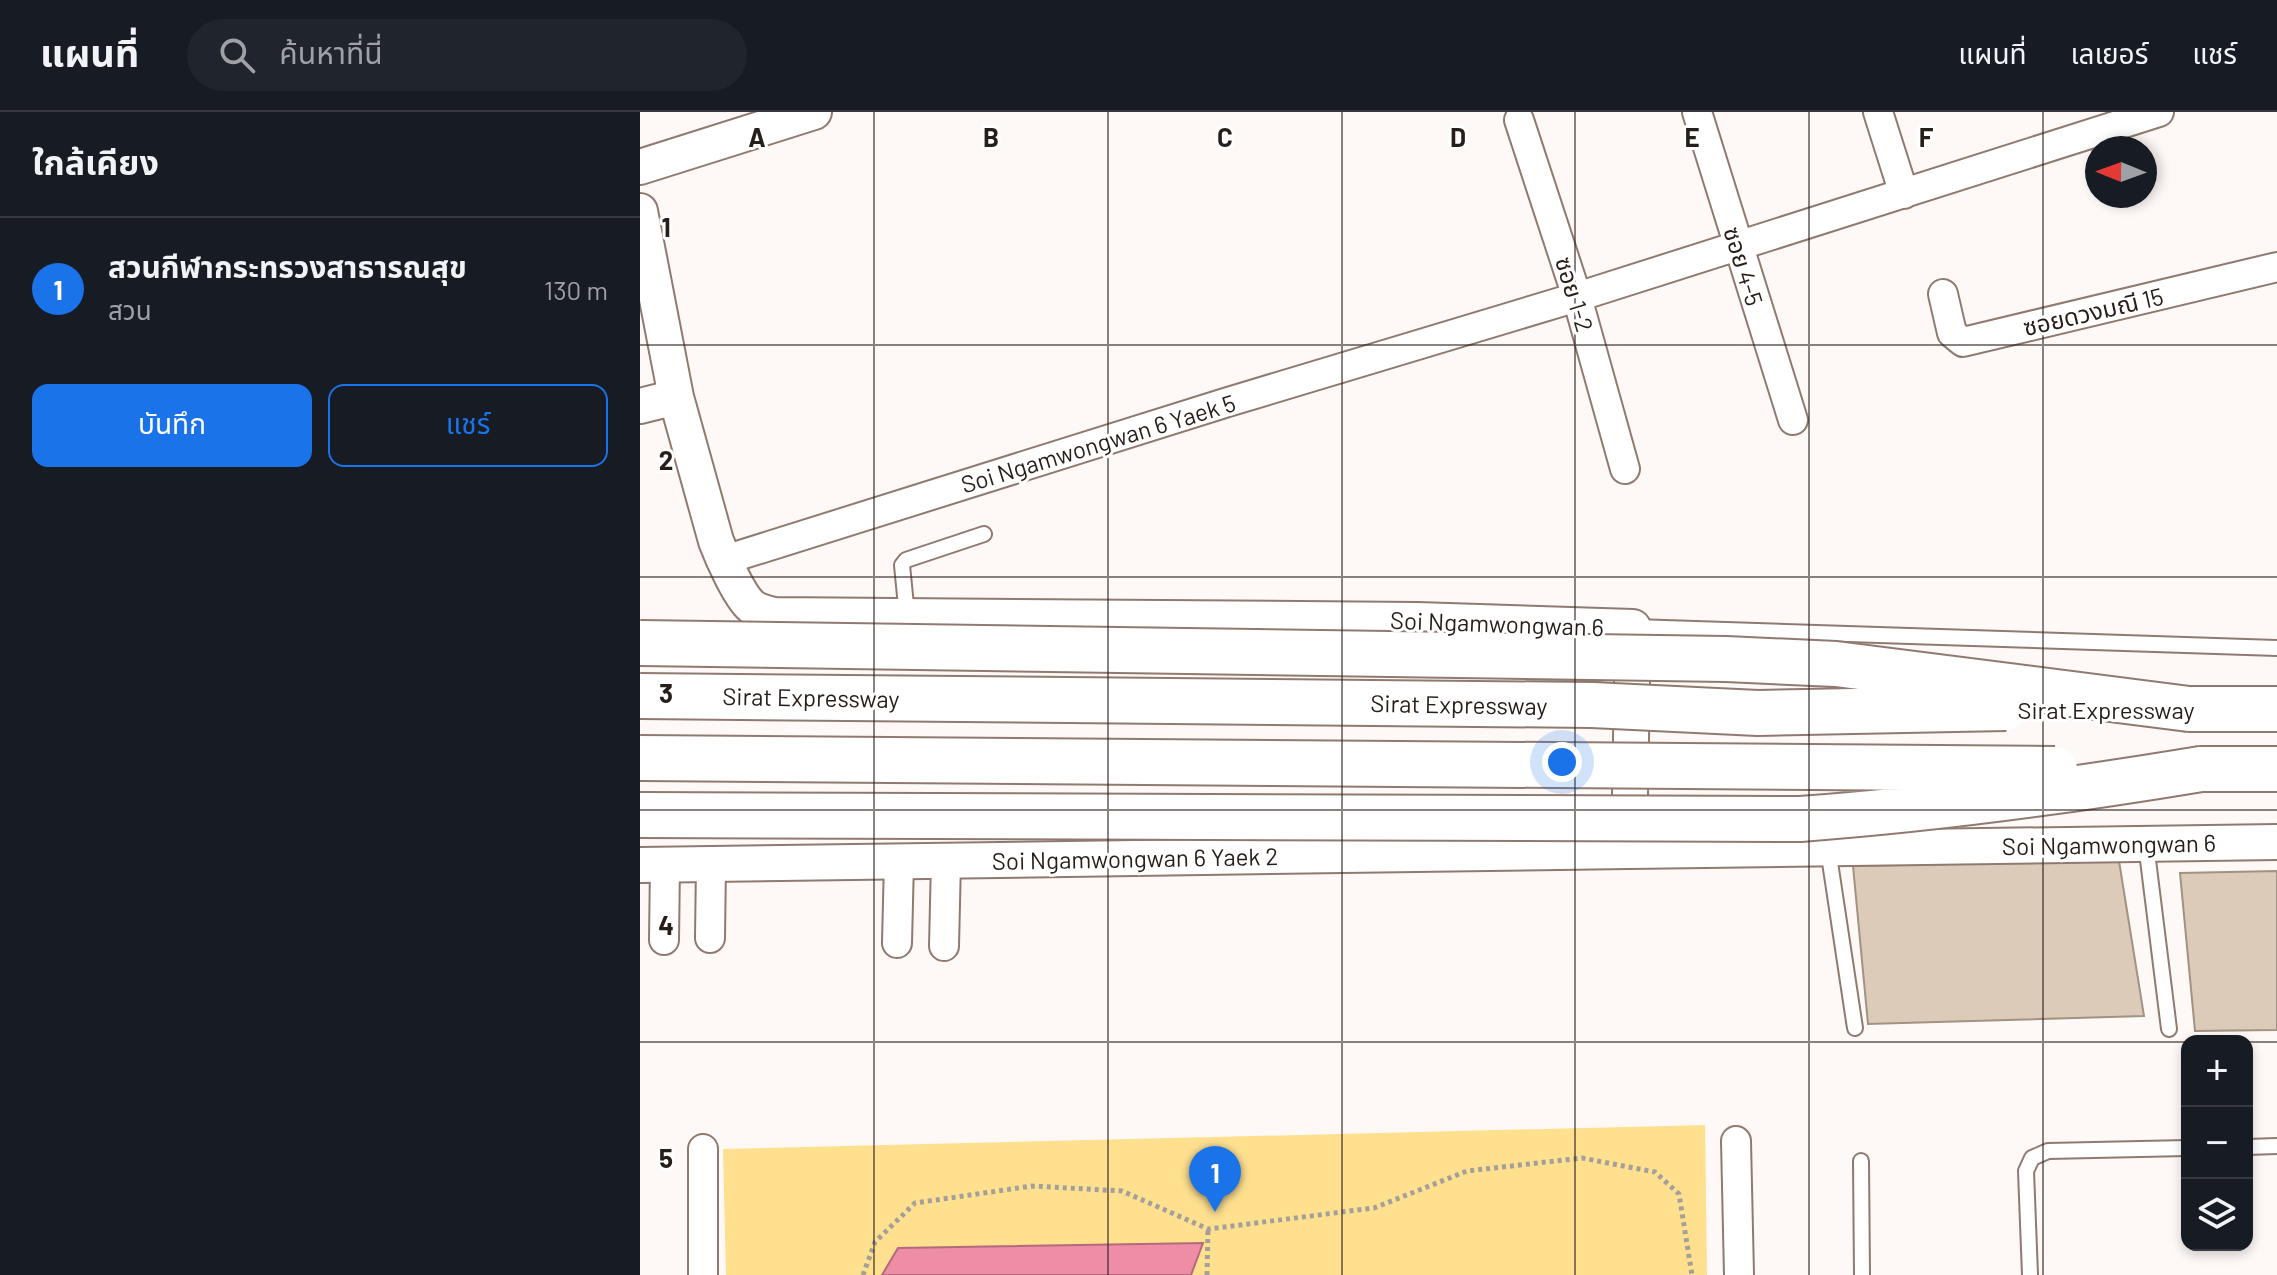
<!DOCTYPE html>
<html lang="th">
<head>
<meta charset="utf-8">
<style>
	body { margin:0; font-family:Barlow,"Noto Sans Thai",sans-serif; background:#20242c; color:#f1f3f6 }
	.controls { position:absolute; right:24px; bottom:24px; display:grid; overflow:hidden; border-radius:16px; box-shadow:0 4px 12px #0003 }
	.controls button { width:72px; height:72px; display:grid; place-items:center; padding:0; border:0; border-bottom:2px solid #363941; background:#171b24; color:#f1f3f6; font:40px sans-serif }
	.compass { position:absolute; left:1445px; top:24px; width:72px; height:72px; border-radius:50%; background:#171b24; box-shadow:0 4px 12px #0003; rotate:271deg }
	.you { position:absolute; left:922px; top:650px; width:28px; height:28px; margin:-20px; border:6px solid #fff; border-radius:50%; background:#1a73e8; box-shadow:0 0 0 12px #1a73e833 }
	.badge { display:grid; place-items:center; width:52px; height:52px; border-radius:50%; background:#1a73e8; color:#fff; font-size:26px; font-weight:700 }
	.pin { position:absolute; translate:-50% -66px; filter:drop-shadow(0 2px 4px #0008) }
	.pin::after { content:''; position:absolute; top:42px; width:28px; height:24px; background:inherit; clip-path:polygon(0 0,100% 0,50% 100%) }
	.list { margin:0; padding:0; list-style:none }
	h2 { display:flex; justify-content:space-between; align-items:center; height:104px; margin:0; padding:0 32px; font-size:34px }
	h2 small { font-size:26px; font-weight:400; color:#9ea1a6 }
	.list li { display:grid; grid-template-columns:52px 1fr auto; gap:24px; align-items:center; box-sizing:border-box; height:144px; padding:0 32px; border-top:2px solid #363941 }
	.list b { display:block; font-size:30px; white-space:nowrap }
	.list p { margin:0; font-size:26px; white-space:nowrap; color:#9ea1a6 }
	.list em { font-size:26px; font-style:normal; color:#9ea1a6 }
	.actions { display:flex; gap:16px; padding:24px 32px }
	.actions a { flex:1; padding:18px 0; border:2px solid #1a73e8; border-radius:16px; text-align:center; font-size:28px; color:#1a73e8 }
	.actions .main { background:#1a73e8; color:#fff }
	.icon { flex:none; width:44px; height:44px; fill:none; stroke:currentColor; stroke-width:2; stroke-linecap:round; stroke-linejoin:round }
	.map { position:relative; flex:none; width:1637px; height:1163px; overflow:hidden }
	header { display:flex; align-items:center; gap:48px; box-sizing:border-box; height:112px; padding:0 40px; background:#171b24; border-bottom:2px solid #363941 }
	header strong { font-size:38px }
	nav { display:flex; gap:44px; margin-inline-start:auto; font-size:28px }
	.search { width:560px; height:72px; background:#20242c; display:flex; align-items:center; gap:20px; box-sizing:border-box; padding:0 28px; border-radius:44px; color:#9ea1a6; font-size:30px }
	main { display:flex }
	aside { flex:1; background:#171b24 }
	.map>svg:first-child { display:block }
	.green { fill:#fee08f }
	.water { fill:#ef8ca6; stroke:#b36b7c; stroke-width:2 }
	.building { fill:#ddcbb9; stroke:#a29281; stroke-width:2 }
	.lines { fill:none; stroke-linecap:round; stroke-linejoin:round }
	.service-casing { stroke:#907a6f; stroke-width:18 }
	.minor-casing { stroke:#907a6f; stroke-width:32 }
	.tertiary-casing { stroke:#907a6f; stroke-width:38 }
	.motorway-casing { stroke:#907a6f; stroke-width:48 }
	.path { stroke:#a59f9c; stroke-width:5; stroke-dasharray:4 4; stroke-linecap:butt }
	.service { stroke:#fff; stroke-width:14 }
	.minor { stroke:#fff; stroke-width:28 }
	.tertiary { stroke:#fff; stroke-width:34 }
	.motorway { stroke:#fff; stroke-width:44 }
	.motorway-bridge-casing { stroke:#907a6f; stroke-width:48; stroke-linecap:butt }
	.motorway-bridge { stroke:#fff; stroke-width:44 }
	.grid { fill:none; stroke:#271e1a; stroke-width:2; stroke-opacity:0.55 }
	.labels { text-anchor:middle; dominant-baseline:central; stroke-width:6; stroke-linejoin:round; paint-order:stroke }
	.street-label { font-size:24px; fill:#271e1a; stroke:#fff }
	.grid-label { font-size:26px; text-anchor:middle; font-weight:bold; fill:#271e1a; stroke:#fff; stroke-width:6; stroke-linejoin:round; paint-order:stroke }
</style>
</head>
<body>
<header>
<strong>แผนที่</strong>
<div class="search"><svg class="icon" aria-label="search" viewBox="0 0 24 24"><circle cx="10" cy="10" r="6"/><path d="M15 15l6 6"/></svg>ค้นหาที่นี่</div>
<nav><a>แผนที่</a><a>เลเยอร์</a><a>แชร์</a></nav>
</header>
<main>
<aside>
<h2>ใกล้เคียง<small></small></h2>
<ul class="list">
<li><span class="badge">1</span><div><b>สวนกีฬากระทรวงสาธารณสุข</b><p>สวน</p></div><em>130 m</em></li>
</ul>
<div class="actions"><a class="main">บันทึก</a><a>แชร์</a></div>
</aside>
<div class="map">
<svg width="1637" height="1163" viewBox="0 0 1637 1163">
	<rect width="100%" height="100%" fill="#fef9f7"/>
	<path class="green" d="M1065,1013L1067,1163H86L83,1037Z"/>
	<path class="water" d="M563,1131L551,1163H242L258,1136Z"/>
	<path class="building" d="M1479,749L1504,904L1228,912L1213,754Z
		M1637,759V918L1555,919L1540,761Z"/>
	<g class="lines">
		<g class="service-casing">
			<path id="service" d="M267,504L262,453L266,448L344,422
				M994,515L1637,536
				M1506,732L1529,917
				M1188,737L1215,916
				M1607,1035L1637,1034
				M1221,1049L1222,1163
				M1390,1163L1386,1059L1392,1046L1408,1039L1547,1036"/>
		</g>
		<g class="minor-casing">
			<path id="minor" d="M1057,0L1153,308
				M1238,0L1264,82
				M879,8L937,185L985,357
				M1303,182L1312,221L1323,230L1637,155
				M82,446L94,445L588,290L937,185L1519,0
				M70,826L71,752
				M24,828L25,753
				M257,831L259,749
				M304,834L306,749
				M1096,1029L1099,1163
				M63,1037V1163"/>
		</g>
		<g class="tertiary-casing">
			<path id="tertiary" d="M0,55L174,0
				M0,99L36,285L76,429C82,445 98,481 110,493C116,499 126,501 134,503L777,508L993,515L989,739L1637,730
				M0,294L36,285
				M0,753L989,739"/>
		</g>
		<g class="motorway-casing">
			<path id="motorway" d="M1549,597H1637
				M1561,657H1637"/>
		</g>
		<path class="path" d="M223,1163L235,1130L275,1091L392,1074L482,1079L568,1117L734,1096L827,1059L942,1046L1015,1060L1039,1082L1052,1163
			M567,1163L568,1117"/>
		<use href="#service" class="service"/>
		<use href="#minor" class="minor"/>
		<use href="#tertiary" class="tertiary"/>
		<use href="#motorway" class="motorway"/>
		<g class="motorway-bridge-casing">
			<path id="motorway-bridge" d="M0,531L1086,547L1196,552L1549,597
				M0,584L952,593L1118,601L1366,596
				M0,646L1415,657
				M0,703L1160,707C1295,697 1428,679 1561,657"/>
		</g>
		<use href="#motorway-bridge" class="motorway-bridge"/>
	</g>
	<path class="grid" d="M234,0V1163M468,0V1163M702,0V1163M935,0V1163M1169,0V1163M1403,0V1163M0,233H1637M0,465H1637M0,698H1637M0,930H1547M1607,930H1637"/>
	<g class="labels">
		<g class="street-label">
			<text transform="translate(1104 154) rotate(73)">ซอย 4-5</text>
			<text transform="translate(935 182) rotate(73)">ซอย 1-2</text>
			<text transform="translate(1453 199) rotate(-13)">ซอยดวงมณี 15</text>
			<text transform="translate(458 331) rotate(-17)">Soi Ngamwongwan 6 Yaek 5</text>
			<text transform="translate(857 511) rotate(2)">Soi Ngamwongwan 6</text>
			<text transform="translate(171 585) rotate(1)">Sirat Expressway</text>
			<text transform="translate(819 592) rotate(1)">Sirat Expressway</text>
			<text x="1466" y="597">Sirat Expressway</text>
			<text transform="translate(1469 732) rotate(-1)">Soi Ngamwongwan 6</text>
			<text transform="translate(495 746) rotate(-1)">Soi Ngamwongwan 6 Yaek 2</text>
		</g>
	</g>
	<g class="grid-label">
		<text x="117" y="35">A</text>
		<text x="351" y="35">B</text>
		<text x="585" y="35">C</text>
		<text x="818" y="35">D</text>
		<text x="1052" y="35">E</text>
		<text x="1286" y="35">F</text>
		<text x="26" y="125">1</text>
		<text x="26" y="358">2</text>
		<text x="26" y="591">3</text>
		<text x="26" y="823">4</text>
		<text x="26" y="1056">5</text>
	</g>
</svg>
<div class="controls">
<button>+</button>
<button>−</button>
<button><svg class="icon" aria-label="layers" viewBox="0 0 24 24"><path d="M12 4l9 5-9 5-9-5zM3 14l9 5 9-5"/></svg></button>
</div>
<svg class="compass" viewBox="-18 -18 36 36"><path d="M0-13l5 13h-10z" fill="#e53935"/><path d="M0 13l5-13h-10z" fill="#9ea1a6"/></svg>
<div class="you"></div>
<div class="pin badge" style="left:575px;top:1100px">1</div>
</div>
</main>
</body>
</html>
